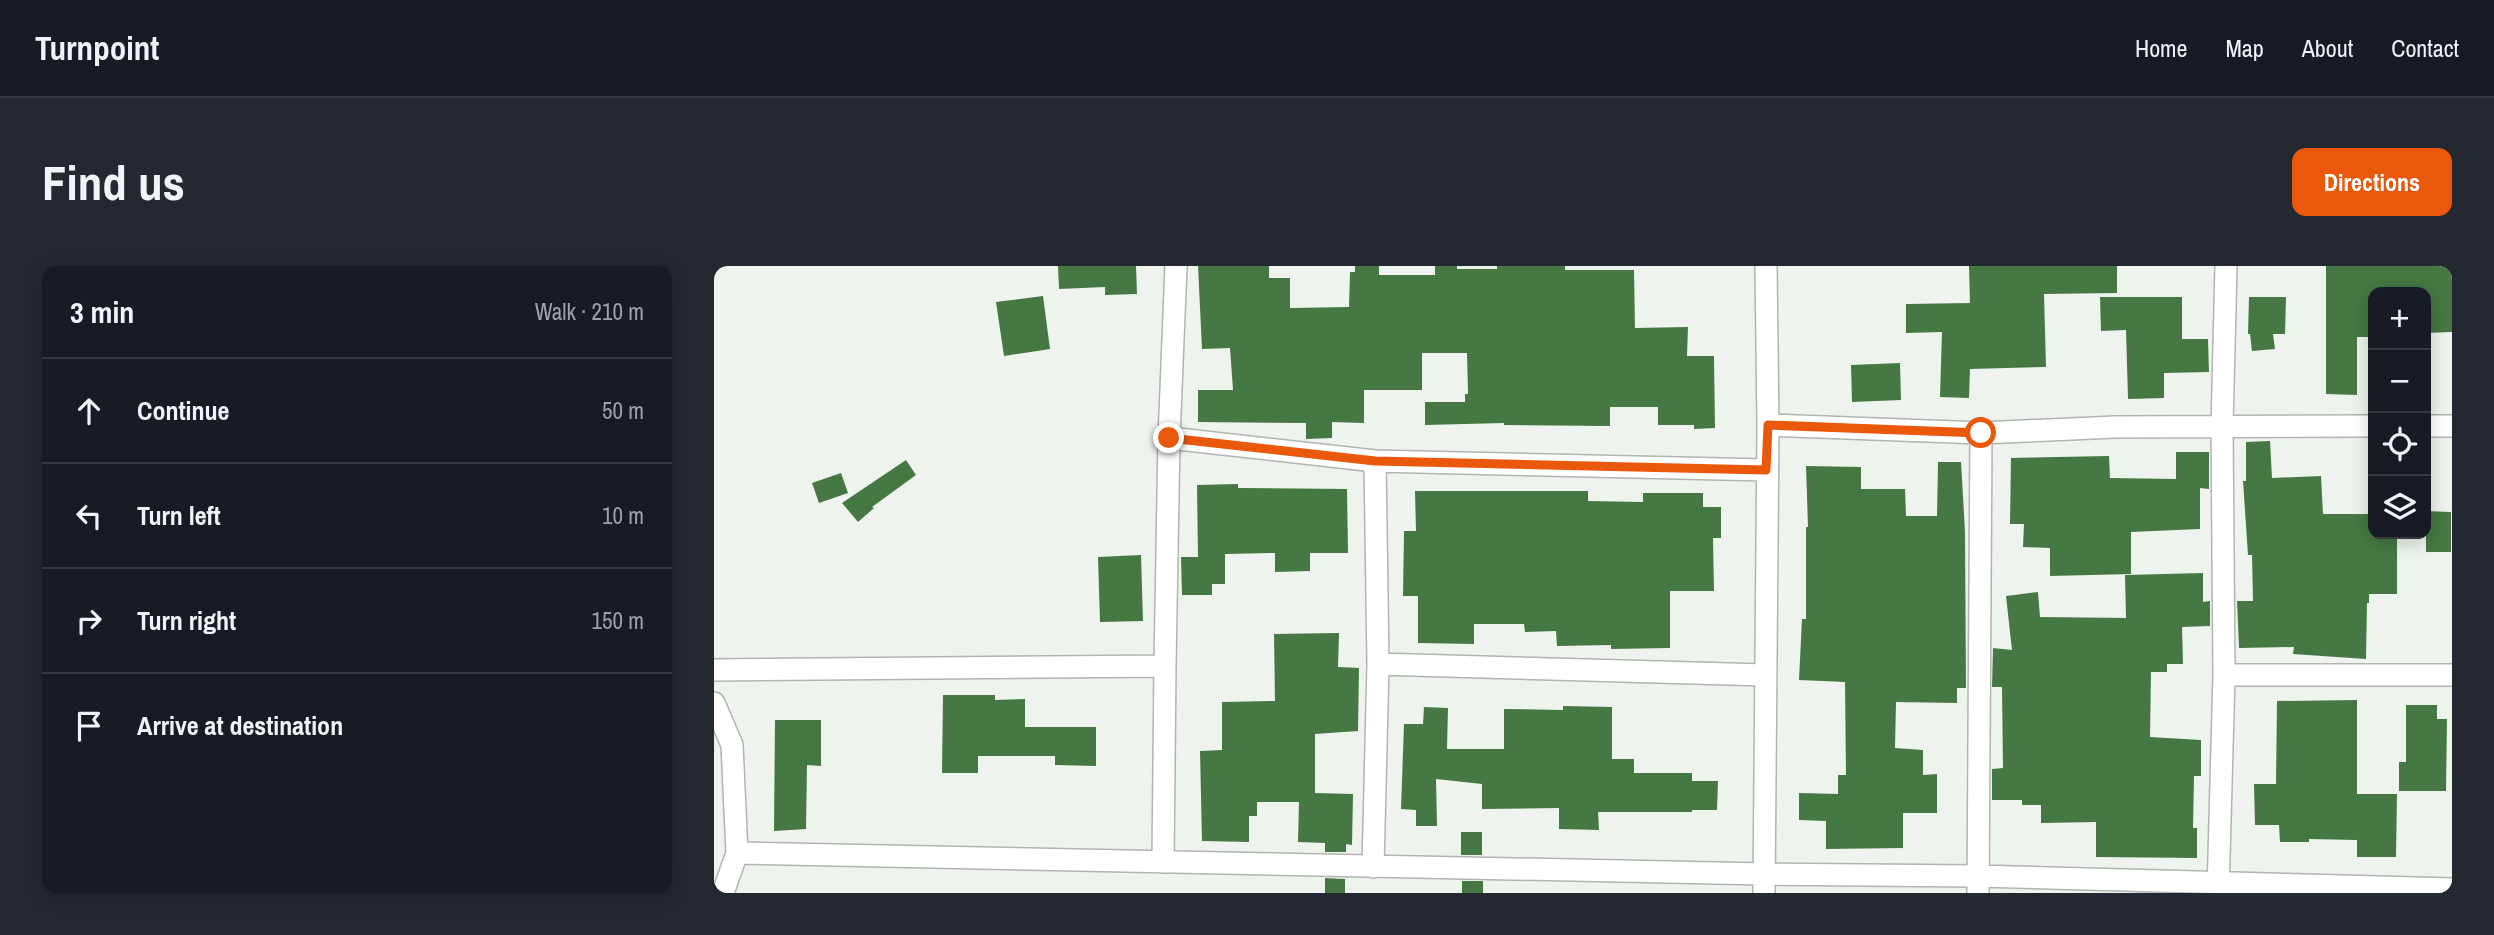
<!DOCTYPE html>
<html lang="en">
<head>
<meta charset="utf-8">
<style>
	body { margin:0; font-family:"Archivo Narrow",sans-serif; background:#242831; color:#f1f3f6 }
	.controls { position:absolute; right:21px; top:21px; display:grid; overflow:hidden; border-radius:14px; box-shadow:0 4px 18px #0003 }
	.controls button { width:63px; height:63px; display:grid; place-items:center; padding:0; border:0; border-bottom:2px solid #363941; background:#171b24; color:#f1f3f6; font:35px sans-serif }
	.stop { position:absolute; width:21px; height:21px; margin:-16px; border:5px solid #ea580c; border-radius:50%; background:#fff }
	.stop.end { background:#ea580c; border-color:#fff; box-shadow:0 2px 7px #0008 }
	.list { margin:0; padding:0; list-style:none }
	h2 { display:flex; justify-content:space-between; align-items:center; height:91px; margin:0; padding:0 28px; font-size:30px }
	h2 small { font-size:23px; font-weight:400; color:#9ea1a6 }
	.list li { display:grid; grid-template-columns:46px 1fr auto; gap:21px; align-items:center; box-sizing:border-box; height:105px; padding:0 28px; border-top:2px solid #363941 }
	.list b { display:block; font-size:26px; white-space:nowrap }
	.list em { font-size:23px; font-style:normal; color:#9ea1a6 }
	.icon { flex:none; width:38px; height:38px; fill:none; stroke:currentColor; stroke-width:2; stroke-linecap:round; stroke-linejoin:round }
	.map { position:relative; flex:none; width:1738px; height:627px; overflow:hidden; border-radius:14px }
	header { display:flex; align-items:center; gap:42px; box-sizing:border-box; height:98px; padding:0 35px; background:#171b24; border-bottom:2px solid #363941 }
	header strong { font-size:33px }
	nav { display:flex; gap:38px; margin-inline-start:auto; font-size:24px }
	.intro { display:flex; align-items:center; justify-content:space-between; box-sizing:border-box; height:168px; padding:0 42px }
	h1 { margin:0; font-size:49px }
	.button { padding:18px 32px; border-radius:14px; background:#ea580c; color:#fff; font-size:24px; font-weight:700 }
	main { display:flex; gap:42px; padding:0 42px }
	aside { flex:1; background:#171b24; border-radius:14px; box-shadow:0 4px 18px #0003 }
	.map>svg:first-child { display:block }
	.building { fill:#467843 }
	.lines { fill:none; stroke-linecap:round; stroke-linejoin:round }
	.minor-casing { stroke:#b0b5b0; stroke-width:24 }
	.minor { stroke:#fff; stroke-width:21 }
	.route { stroke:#ea580c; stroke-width:9 }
</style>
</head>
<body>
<header>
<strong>Turnpoint</strong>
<nav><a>Home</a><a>Map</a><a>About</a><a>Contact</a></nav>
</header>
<div class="intro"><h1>Find us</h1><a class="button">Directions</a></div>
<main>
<aside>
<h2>3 min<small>Walk · 210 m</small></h2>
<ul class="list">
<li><svg class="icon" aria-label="ahead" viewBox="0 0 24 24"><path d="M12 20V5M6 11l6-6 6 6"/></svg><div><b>Continue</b></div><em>50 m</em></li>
<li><svg class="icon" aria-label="left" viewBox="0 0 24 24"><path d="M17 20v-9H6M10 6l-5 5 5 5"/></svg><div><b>Turn left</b></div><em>10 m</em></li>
<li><svg class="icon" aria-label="right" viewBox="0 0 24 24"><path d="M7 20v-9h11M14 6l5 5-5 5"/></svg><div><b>Turn right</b></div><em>150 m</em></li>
<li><svg class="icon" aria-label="arrive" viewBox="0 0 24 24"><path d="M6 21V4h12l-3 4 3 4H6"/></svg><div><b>Arrive at destination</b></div></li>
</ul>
</aside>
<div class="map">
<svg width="1738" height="627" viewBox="0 0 1738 627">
	<rect width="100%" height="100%" fill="#eef3ee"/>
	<path class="building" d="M344,0H422L423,28L391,29V21L345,23Z
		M484,0H555V12H576V42L635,41L636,6H641V0H665V9H721V0H743V3H783V0H851V4H920L921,62L974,61L973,90H1000L1001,162L980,163V159H944V141H896V160L790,159V157L711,159V136H751V128H754L753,87H708V124H650V157L618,156V172L592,173V157L484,156V124H519L516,82L488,83Z
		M1255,0H1403V27L1330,28L1332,101L1256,103L1255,132L1226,131L1228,66L1192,67V38L1256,37Z
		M1612,0H1738V66L1712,67V26H1659V71H1643V129L1612,128Z
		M329,30L336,83L290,90L282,36Z
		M1386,31H1468V73H1494L1495,106L1450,107V132L1414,133L1412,64L1387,65Z
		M1535,31H1572L1571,68H1559L1561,83L1538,85L1536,68H1534Z
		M1186,97L1187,134L1138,136L1137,99Z
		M1556,175L1558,212L1607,210L1609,248H1659V268H1683V328H1655V337H1653L1652,393L1579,388L1580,381L1525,382L1523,335H1539L1538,289H1534L1529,215H1532V176Z
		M1462,186H1495V223L1486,222V263L1417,266V308L1336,310V282L1309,281L1310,258H1296L1297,192L1395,190L1396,212L1462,213Z
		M192,194L202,209L158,241L160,242L144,256L128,237Z
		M1224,196H1247L1251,265L1252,422H1243V437L1182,436L1181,482L1209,484V509L1223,508V547H1189V582L1112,583V555L1085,554V527L1124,528V509H1132L1131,416L1085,414L1088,353H1092V261H1094L1092,200L1147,201V223H1191L1192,250H1223Z
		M127,207L134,227L105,237L98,217Z
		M524,218V222L633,223L634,287H596V305L561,306V287L511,288V318H498V329H468L467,291H484L483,219Z
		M701,225H874V235L929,236V227H989V241H1007V272H999L1000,325H956V382L897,383V379L843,380L842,365L811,366L810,358H760V378L704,377V330H689L690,265H702Z
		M1712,245L1737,246V286H1712Z
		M427,289L429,355L386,356L384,291Z
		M1489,307V336L1496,335V360L1468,361L1469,398H1453V406H1437L1436,471L1487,474V510H1480L1479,562H1483V592L1382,591V556L1327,557V539H1308V534H1278V503L1289,502L1288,421H1278L1279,382L1298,384L1292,330L1324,326L1326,351L1412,352L1411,309Z
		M625,367L624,401L645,402L644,465L601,468V527L639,528L638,579L632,578V586H611V577L584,576L585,536H543V550H535V576L488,575L486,485L508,484V436L561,435L560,368Z
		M229,429H281V434L311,433V461H382V500L341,499V490H264V507H228Z
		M1643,434V528H1683L1682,591H1643V574L1595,573V576H1566L1565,559H1541L1540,518H1562L1563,435Z
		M1692,439H1723V453H1733L1732,525H1685V496H1692Z
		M849,440L898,441V493H920V507H978V515H1004L1003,544H978V546H884L885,564L845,563V542L768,543V518L722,513L723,560H702V544L687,543L690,458H709L710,441L734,442L733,483H790V443L849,444Z
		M61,454H107V500L93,499L92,563L60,565Z
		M747,566H768V589H747Z
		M611,612L631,613V627H611Z
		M748,615H769V627H748Z"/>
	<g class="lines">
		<g class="minor-casing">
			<path id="minor" d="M1054,159L1267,167L1401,161L1659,160
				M1712,160H1738
				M455,172L661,195L1052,204
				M664,398L1051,409
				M0,404L451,400L455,172L462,0
				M1510,409H1738
				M0,437L18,479L23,587L9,627
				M23,587L1050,608L1264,610L1738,623
				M449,596L451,400
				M659,601L664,398L661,195
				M1050,627L1054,159L1052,0
				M1264,627L1267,167
				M1504,627L1510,409L1508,160L1512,0"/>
		</g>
		<use href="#minor" class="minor"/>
	</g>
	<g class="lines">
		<path class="route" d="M455,172L661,195L1052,204L1054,159L1267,167"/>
	</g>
</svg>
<div class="controls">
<button>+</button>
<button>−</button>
<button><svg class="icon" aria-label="locate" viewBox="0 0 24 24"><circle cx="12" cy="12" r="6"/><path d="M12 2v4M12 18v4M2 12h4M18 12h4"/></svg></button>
<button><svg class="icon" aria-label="layers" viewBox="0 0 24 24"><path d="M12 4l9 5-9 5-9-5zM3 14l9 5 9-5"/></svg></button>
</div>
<div class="stop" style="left:1267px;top:167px"></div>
<div class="stop end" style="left:455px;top:172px"></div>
</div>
</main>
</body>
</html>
